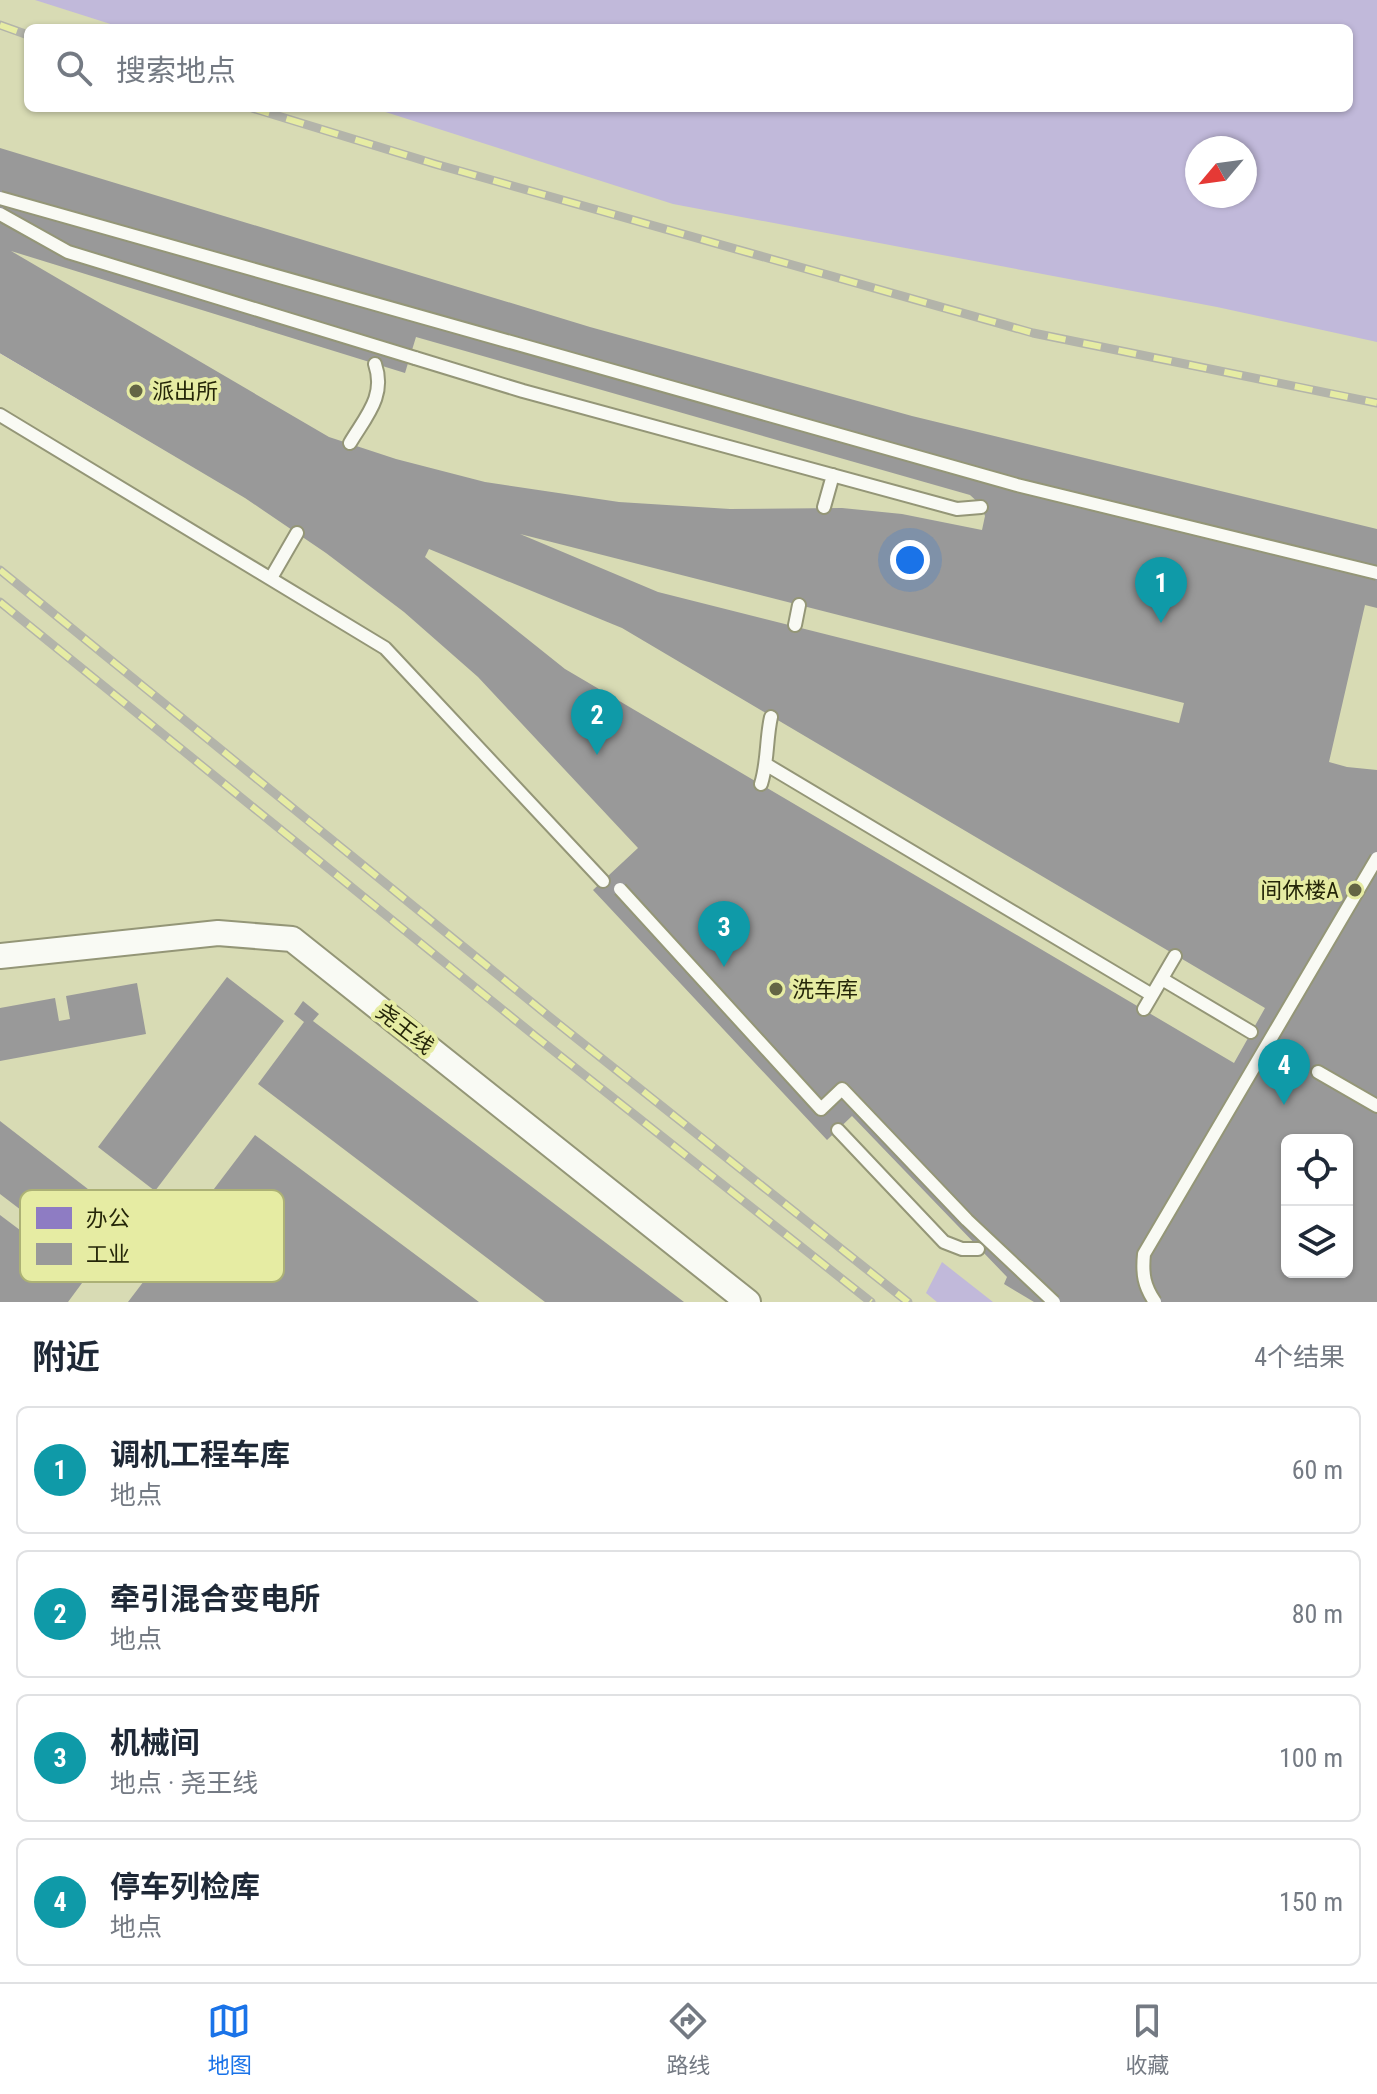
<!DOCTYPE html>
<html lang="zh">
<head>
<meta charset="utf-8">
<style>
	body { margin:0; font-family:"Roboto Condensed","Noto Sans SC",sans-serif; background:#f6f6f7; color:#1f2937 }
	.controls { position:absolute; right:24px; bottom:24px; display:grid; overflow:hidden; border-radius:12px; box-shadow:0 2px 6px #0004 }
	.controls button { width:72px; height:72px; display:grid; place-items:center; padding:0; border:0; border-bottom:2px solid #e0e1e3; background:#fff; color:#1f2937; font:40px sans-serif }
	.compass { position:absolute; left:1185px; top:136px; width:72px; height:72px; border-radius:50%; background:#fff; box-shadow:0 2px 6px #0004; rotate:241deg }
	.you { position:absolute; left:910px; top:560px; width:28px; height:28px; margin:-20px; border:6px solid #fff; border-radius:50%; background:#1a73e8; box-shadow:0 0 0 12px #1a73e833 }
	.badge { display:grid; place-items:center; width:52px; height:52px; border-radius:50%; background:#1a73e8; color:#fff; font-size:26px; font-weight:700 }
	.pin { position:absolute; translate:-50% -66px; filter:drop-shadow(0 2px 4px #0008) }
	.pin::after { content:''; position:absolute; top:42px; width:28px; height:24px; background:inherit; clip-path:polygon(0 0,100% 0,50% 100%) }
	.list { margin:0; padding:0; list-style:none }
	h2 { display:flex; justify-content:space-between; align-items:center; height:104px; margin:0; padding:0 32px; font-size:34px }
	h2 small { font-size:26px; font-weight:400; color:#747a83 }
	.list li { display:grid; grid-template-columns:52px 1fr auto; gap:24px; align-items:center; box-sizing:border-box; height:128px; margin:0 16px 16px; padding:0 16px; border:2px solid #e0e1e3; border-radius:12px }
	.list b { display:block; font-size:30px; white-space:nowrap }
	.list p { margin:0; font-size:26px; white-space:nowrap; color:#747a83 }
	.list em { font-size:26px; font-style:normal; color:#747a83 }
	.icon { flex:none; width:44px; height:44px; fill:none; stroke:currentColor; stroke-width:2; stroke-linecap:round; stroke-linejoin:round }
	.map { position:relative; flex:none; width:1377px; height:1302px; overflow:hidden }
	.search { position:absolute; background:#fff; box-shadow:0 2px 6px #0004; left:24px; right:24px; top:24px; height:88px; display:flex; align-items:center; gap:20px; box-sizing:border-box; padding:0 28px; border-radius:12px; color:#747a83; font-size:30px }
	.sheet { height:680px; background:#fff }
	nav { display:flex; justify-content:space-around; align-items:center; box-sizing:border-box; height:112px; border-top:2px solid #e0e1e3; background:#fff; font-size:22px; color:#747a83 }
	nav a { display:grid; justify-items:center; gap:4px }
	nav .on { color:#1a73e8 }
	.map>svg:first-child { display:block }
	.forest { fill:#c1b9da; fill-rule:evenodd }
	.offices { fill:#8e7cc3 }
	.industry { fill:#999; fill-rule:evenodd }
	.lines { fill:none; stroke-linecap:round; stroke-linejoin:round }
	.service-casing { stroke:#949677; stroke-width:16 }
	.minor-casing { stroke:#949677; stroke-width:28 }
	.service { stroke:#f9faf4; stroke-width:12 }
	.minor { stroke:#f9faf4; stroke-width:24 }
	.rail-casing { stroke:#b3b4aa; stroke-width:9 }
	.rail { stroke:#e6eca3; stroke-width:6; stroke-dasharray:18; stroke-linecap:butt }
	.service-bridge-casing { stroke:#949677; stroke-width:16; stroke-linecap:butt }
	.service-bridge { stroke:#f9faf4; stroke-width:12 }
	.poi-dot { fill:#646545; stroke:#e6eca3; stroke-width:3 }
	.labels { text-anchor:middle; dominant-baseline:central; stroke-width:8; stroke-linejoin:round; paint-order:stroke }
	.poi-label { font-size:22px; fill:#252609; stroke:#e6eca3; text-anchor:start }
	.street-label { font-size:22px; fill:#252609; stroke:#e6eca3 }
	.key { fill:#e6eca3; stroke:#acb175; stroke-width:2 }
	.key-label { font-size:22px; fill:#252609 }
</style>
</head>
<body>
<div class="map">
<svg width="1377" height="1302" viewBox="0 0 1377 1302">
	<rect width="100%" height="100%" fill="#d8dbb4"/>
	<path class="forest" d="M35,0H1377V342L1217,307L673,204L373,108H1349V28H123ZM1197,148H1245V196H1197Z
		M942,1262L993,1302H937L926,1293Z"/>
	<path class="offices" d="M0,269L272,429L235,491L0,353Z
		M1304,821L1377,864V915L1282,859Z"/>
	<path class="industry" d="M0,148L590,327L912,416L1377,529V608L1365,605L1329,762L1347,767L1377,770V1302H1034L1004,1284L1007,1277L852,1116L827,1140L593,890L638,848L478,677L404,612L326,553L245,498L0,353ZM11,251L405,373L416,337L970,495L981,505L985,516L982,530L902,514L842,508L730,509L619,502L485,482L396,459L329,437ZM520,534L1184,703L1179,723L658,592ZM429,549L622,628L1265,1008L1234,1063L565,669L425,557ZM1287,1140H1347V1272H1287Z
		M227,977L284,1021L155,1191L98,1147Z
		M137,983L146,1034L0,1061V1008L55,998L59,1021L70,1019L66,996Z
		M303,1001L319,1014L313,1021L684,1302H545L258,1084L304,1022L294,1014Z
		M0,1121L128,1220L93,1265L0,1194Z
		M255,1135L479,1302H128Z
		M0,1215L85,1279L68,1302H0Z"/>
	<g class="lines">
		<g class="service-casing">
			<path id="service" d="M415,358L523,391L957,509L981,507
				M0,415L385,648L603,881
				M350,443C366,416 386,396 375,364
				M824,507L833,475
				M271,578L297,533
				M795,625L799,605
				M767,765L1152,995
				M761,784C768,762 766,739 771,717
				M1162,979L1251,1032
				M1144,1009L1175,956
				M1318,1072L1377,1106
				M838,1130L944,1242L962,1249H978"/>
		</g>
		<g class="minor-casing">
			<path id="minor" d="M0,956L218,933L292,939L748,1302"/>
		</g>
		<use href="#service" class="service"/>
		<use href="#minor" class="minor"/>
		<g class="rail-casing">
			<path id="rail" d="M0,25L28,35
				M252,108L435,164L1033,333L1377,403
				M0,570L551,1018L908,1302
				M0,602L535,1036L871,1302"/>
		</g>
		<use href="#rail" class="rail"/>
		<g class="service-bridge-casing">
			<path id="service-bridge" d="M0,198L1017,485L1377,573
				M0,214L68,252L415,358
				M620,889L821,1109L842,1089L967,1220L1054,1302
				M1155,1302C1144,1286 1142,1274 1144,1254L1377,858"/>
		</g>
		<use href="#service-bridge" class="service-bridge"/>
	</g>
	<g class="poi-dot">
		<circle cx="136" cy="391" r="8"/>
		<circle cx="1355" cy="890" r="8"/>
		<circle cx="776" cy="989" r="8"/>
	</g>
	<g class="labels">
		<g class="poi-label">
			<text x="152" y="391">派出所</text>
			<text x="1339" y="890" text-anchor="end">间休楼A</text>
			<text x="792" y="989">洗车库</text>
		</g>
		<g class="street-label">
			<text transform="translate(405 1029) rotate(38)">尧王线</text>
		</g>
	</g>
	<rect x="20" y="1190" width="264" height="92" rx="12" class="key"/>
	<rect x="36" y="1207" width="36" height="22" fill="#8e7cc3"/>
	<rect x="36" y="1243" width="36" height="22" fill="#999"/>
	<g class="key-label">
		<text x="86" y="1226">办公</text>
		<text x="86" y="1262">工业</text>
	</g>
</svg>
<div class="controls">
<button><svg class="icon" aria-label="locate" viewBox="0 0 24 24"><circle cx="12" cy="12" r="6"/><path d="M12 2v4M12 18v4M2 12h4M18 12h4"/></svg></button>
<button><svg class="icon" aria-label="layers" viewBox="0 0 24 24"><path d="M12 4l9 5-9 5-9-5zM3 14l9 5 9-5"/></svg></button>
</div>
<svg class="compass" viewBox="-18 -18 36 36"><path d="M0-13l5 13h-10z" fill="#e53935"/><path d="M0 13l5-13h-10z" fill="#747a83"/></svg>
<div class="you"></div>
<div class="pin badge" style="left:1161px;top:623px;background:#0f9aa8">1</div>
<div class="pin badge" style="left:597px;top:755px;background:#0f9aa8">2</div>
<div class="pin badge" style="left:724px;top:967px;background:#0f9aa8">3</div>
<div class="pin badge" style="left:1284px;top:1105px;background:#0f9aa8">4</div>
<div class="search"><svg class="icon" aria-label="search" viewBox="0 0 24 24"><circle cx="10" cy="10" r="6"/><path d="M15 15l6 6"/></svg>搜索地点</div>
</div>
<section class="sheet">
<h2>附近<small>4个结果</small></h2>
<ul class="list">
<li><span class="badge" style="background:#0f9aa8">1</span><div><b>调机工程车库</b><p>地点</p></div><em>60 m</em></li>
<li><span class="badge" style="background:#0f9aa8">2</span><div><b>牵引混合变电所</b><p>地点</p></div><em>80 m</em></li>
<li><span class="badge" style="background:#0f9aa8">3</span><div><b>机械间</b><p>地点 · 尧王线</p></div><em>100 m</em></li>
<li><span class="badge" style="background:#0f9aa8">4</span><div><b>停车列检库</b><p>地点</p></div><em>150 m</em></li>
</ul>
</section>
<nav>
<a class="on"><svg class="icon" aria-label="map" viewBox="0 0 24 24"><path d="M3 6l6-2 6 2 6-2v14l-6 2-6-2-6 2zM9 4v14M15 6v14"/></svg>地图</a>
<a><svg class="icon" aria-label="directions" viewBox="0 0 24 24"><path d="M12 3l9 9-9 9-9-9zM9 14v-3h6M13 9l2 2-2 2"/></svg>路线</a>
<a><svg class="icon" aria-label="saved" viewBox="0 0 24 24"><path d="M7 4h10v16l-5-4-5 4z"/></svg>收藏</a>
</nav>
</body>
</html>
